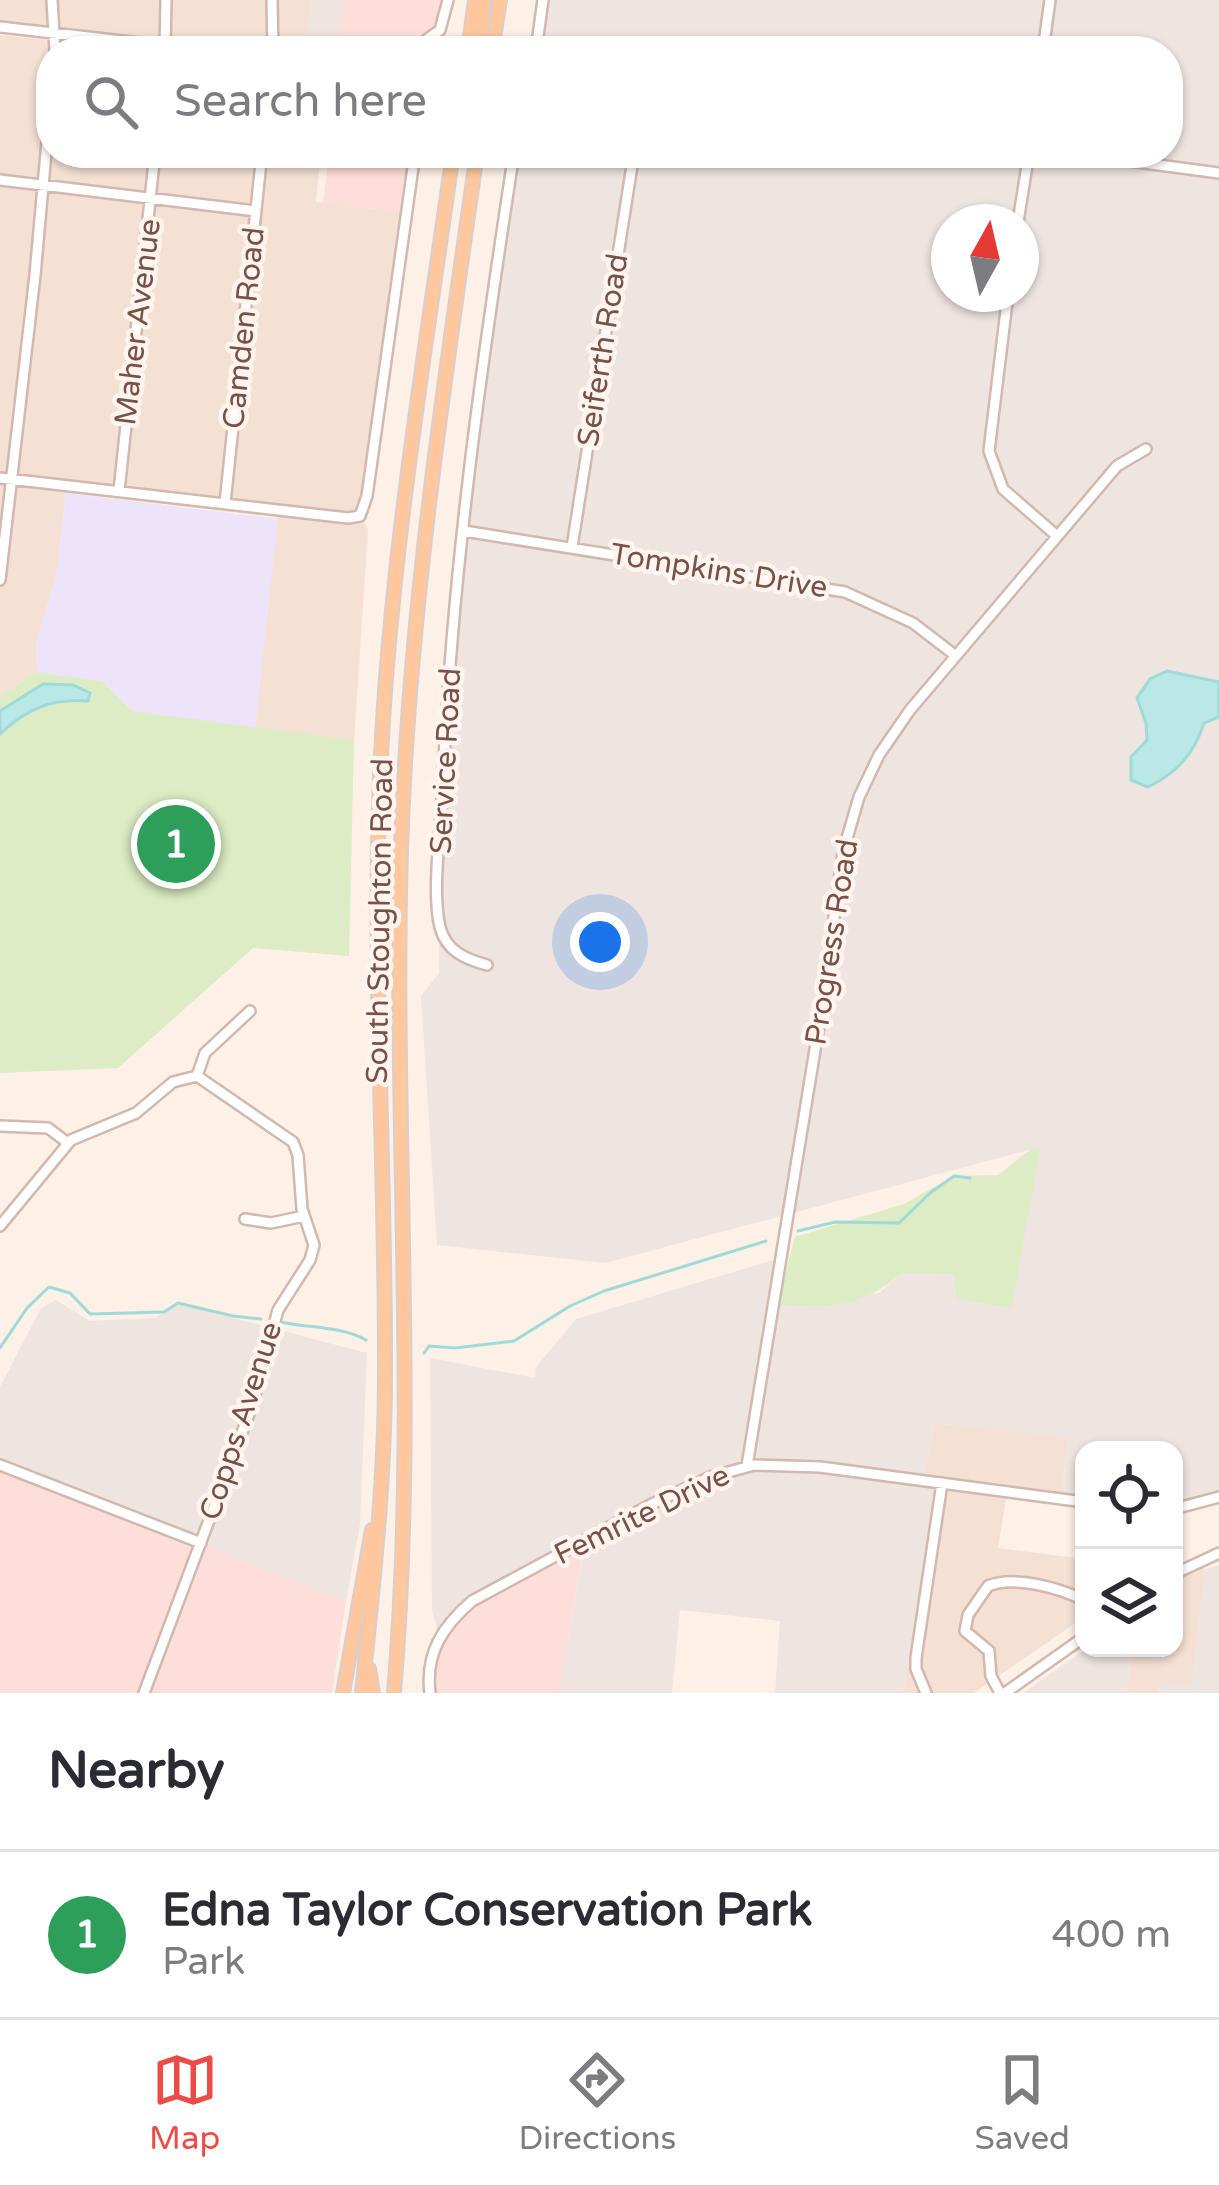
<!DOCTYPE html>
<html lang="en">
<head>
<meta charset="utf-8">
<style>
	body { margin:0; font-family:"Varela Round",sans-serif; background:#f2f2f3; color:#2b2b33 }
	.controls { position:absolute; right:36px; bottom:36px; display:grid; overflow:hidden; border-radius:24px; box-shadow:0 3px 9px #0004 }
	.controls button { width:108px; height:108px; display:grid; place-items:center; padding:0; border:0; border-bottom:3px solid #e1e1e2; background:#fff; color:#2b2b33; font:60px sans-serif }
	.compass { position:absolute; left:931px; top:204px; width:108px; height:108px; border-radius:50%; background:#fff; box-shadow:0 3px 9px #0004; rotate:8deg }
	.you { position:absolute; left:600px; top:942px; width:42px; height:42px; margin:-30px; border:9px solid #fff; border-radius:50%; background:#1a73e8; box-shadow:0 0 0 18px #1a73e833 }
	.badge { display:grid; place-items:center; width:78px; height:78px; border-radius:50%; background:#ec4c47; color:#fff; font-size:39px; font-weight:700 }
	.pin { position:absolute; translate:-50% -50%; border:6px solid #fff; box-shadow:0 3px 12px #0006 }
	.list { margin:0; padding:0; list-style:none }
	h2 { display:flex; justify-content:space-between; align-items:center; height:156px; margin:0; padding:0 48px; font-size:51px }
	h2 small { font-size:39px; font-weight:400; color:#7c7c81 }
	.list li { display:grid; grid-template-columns:78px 1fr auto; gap:36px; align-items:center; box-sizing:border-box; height:168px; padding:0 48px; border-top:3px solid #e1e1e2 }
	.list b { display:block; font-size:45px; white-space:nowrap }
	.list p { margin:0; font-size:39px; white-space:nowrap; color:#7c7c81 }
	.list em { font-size:39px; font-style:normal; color:#7c7c81 }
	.icon { flex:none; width:66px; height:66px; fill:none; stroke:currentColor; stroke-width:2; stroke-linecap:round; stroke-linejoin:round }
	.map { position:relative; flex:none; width:1219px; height:1693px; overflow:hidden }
	.search { position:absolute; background:#fff; box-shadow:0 3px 9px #0004; left:36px; right:36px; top:36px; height:132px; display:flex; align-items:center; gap:30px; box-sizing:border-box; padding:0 42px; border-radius:48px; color:#7c7c81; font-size:45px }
	.sheet { height:324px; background:#fff }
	nav { display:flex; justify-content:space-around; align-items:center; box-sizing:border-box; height:168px; border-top:3px solid #e1e1e2; background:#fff; font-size:33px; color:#7c7c81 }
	nav a { display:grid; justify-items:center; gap:6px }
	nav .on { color:#ec4c47 }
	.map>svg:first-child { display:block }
	.residential { fill:#f5e0d4 }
	.commercial { fill:#fededa }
	.industrial { fill:#eee4e0; fill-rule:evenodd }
	.education { fill:#ede3fa }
	.green { fill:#dcecc4 }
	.water { fill:#bae8e6; stroke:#9fdad8; stroke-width:3 }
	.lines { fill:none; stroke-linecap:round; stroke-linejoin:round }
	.stream { stroke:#9fdad8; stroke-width:3 }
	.minor-casing { stroke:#d2b8ae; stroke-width:14 }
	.major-casing { stroke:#d9cecc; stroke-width:16 }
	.minor { stroke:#fff; stroke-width:9 }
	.major { stroke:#fec79d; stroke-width:12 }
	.labels { text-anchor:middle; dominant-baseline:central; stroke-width:9; stroke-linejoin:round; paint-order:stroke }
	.street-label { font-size:30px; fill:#785149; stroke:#fff5ee }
</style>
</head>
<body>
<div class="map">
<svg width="1219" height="1693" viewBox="0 0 1219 1693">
	<rect width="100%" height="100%" fill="#fdf0e6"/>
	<path class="residential" d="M0,0H312L305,51H274L0,20Z
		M0,35L146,51H51V153H321L316,202L400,212L359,510L368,530L354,740L255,728L279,504L67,480L57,572L36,645L37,672L0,696Z
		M935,1423L1068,1438L1061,1499L1007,1492L998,1548L1084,1559V1617L974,1693H903L910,1652H916L923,1481Z
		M1203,1559L1205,1583L1191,1686L1160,1683L1158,1693H1127L1132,1648H1174V1574Z"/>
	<path class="commercial" d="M342,0H443L438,24L408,42L402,51H336Z
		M329,153H409L400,212L323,203Z
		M0,1465L346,1601L332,1693H0Z
		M585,1540L559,1693H430L435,1645L472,1601Z"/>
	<path class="industrial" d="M312,0H342L336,51H305Z
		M543,0H1219V1497L1174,1509V1450H1084V1502L1061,1499L1068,1438L935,1423L923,1480L942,1483L917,1652H910L903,1693H775L780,1621L680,1610L672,1693H559L585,1542L472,1601L439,1636L432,1611L430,1358L535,1378L536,1367L576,1319L780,1258L772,1303L879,1293L902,1273L955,1274L1040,1147L605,1263L437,1245L421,996L439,973L440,857L464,531L514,153H1168V51H541ZM949,222H1021V294H949Z
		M56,1300L90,1321L155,1318L179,1304L367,1353L360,1524L346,1601L0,1465V1387L41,1308Z
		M1219,1565V1693H1158L1159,1683L1191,1685L1204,1570Z
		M1087,1648H1132L1127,1693H1023Z"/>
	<path class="education" d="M66,493L278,519L255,728L132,711L102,681L37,672L36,645L57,572Z"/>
	<path class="green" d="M37,672L102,681L132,711L354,740L349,956L253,948L118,1068L0,1073V696Z
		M1041,1147L1011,1308L957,1298L954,1274L902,1273C860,1309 830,1308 777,1304L795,1237L904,1204L954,1176L998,1175L1031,1149Z"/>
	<path class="water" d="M1167,671L1219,682V717L1204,723C1194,754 1177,773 1148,787L1131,780V757L1147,740L1146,723L1137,698L1150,679Z
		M43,684L73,685L90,693L88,701C52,698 26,709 0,734V711Z"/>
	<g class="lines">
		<path class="stream" d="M798,1231L835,1222L899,1223L930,1193L954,1176L970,1178
			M280,1322C308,1328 342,1326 366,1340
			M0,1348L27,1308L49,1287L70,1293L90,1314L164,1312L178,1303L233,1316L261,1319
			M424,1353L429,1346L455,1348L514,1341L570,1306L604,1291L766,1241"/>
		<g class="minor-casing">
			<path id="minor" d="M52,0L55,51
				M272,0L273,51
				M0,27L211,51
				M165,48L166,0
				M411,51L440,30L448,0
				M541,51L538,36L543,0
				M1043,51L1050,0
				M1069,153L1219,173
				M0,180L256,211
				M1018,222L1029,153
				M1008,294L989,451L1003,489L1057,536
				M0,478L348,518L360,516L367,496L415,153
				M119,491L155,153
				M225,503L262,153
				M464,531L845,592L913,623L956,656
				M572,547L634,153
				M0,580L35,275L51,97
				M487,965C465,959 446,951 440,927C431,891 442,820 443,781C452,571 482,361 514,153
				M197,1076L205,1053L250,1011
				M0,1126L48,1128L68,1143
				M245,1219L271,1223L304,1216
				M0,1226L71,1140L136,1113L173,1082L197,1076L293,1142L298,1155L302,1209L314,1245L310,1260L278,1310L252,1406L144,1693
				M0,1465L201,1543
				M747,1466L820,1019L843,852L859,797L879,755L910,710L1117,466L1146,449
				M1174,1509L1219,1497
				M1174,1574L1219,1553
				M430,1693C425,1653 443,1626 472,1601L654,1503L710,1477L754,1465L820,1467L1084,1502
				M926,1693L916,1669V1658L942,1483
				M1000,1693L991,1676L989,1651L965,1631L968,1615L988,1586C1014,1575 1059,1588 1084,1600
				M1005,1693L1084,1637"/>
		</g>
		<g class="major-casing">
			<path id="major" d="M468,51L475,0
				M479,51L484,0
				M492,51L500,0
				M369,1669L373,1693
				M343,1693L372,1530
				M362,1693C373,1587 385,1482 385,1376C386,1176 372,976 380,776C389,567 424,360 453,153
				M394,1693C418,1411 393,1130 401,848C409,614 444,384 477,153"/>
		</g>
		<use href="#minor" class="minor"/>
		<use href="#major" class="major"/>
	</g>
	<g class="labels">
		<g class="street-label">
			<text transform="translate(138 322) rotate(-83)">Maher Avenue</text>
			<text transform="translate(244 328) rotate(-84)">Camden Road</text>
			<text transform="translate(603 350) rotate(-81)">Seiferth Road</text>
			<text transform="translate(719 571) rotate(9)">Tompkins Drive</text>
			<text transform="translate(446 761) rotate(-87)">Service Road</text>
			<text transform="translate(380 921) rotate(-89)">South Stoughton Road</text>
			<text transform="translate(832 942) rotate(-81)">Progress Road</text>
			<text transform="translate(241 1421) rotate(-72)">Copps Avenue</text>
			<text transform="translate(642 1515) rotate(-26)">Femrite Drive</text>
		</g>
	</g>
</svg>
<div class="controls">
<button><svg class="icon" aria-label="locate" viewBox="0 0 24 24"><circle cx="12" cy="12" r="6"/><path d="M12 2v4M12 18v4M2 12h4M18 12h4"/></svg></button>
<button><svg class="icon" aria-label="layers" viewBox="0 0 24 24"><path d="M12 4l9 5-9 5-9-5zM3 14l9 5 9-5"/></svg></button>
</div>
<svg class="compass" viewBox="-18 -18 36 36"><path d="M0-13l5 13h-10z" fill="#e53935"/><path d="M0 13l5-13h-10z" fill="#7c7c81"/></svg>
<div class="you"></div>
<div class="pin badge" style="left:176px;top:844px;background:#2e9e5b">1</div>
<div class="search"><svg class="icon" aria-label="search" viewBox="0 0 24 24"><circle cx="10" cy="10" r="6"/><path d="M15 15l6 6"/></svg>Search here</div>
</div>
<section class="sheet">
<h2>Nearby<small></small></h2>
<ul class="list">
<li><span class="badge" style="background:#2e9e5b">1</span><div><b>Edna Taylor Conservation Park</b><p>Park</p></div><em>400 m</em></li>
</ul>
</section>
<nav>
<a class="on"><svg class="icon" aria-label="map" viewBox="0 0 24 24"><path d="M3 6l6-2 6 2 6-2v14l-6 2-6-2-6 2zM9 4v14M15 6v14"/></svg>Map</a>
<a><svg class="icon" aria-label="directions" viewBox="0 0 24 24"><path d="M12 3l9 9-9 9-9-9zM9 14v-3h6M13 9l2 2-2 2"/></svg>Directions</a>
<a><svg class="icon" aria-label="saved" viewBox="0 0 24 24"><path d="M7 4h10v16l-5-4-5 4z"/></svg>Saved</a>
</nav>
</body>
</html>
